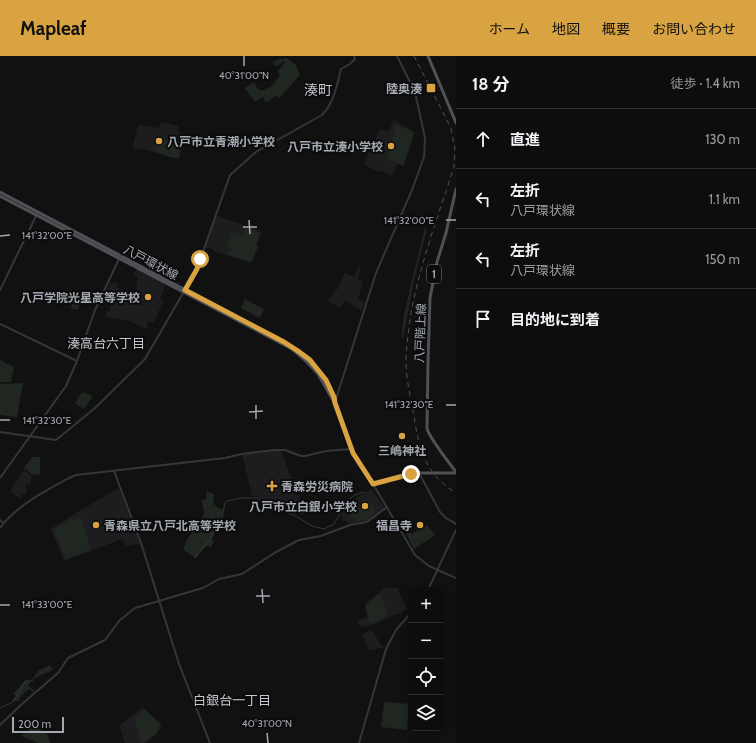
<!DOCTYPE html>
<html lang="ja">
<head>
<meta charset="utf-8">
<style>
	body { margin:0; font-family:Cabin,"Noto Sans JP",sans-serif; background:#1b1b1c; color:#f1f3f6 }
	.controls { position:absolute; right:12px; bottom:12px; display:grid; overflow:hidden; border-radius:6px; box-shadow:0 2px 10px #0003 }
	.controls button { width:36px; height:36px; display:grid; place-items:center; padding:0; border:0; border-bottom:1px solid #2d2d2e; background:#0d0d0e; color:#f1f3f6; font:20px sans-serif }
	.scale { position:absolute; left:12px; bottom:10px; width:52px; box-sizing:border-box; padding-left:4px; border:2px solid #a4a9b1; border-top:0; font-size:11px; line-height:14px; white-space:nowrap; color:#a4a9b1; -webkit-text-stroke:3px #0c0c0d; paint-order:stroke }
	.stop { position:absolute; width:12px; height:12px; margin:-9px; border:3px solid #d9a342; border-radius:50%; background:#fff }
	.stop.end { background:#d9a342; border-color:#fff; box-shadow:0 1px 4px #0008 }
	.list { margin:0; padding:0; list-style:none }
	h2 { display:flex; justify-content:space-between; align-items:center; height:52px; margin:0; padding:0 16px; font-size:17px }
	h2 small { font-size:13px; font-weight:400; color:#9a9c9e }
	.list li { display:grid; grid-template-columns:26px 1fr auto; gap:12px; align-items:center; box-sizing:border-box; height:60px; padding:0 16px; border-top:1px solid #2d2d2e }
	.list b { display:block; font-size:15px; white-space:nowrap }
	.list p { margin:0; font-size:13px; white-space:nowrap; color:#9a9c9e }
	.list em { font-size:13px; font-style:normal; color:#9a9c9e }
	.icon { flex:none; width:22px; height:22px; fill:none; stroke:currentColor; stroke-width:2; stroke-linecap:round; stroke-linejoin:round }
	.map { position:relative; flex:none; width:456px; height:687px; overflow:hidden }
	header { display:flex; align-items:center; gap:24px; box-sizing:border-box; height:56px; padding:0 20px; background:#d9a342; color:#111 }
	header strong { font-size:19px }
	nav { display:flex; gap:22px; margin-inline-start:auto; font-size:14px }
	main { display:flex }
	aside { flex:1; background:#0d0d0e }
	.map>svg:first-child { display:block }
	.built { fill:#1d1d1f }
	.green { fill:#202721 }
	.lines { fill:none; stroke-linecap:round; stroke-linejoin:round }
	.stream { stroke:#30383d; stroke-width:1 }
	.tertiary { stroke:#353639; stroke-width:2 }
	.primary { stroke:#4f5156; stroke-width:3 }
	.rail { stroke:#4e5054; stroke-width:1; stroke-dasharray:5 4; stroke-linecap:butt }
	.primary-bridge { stroke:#4f5156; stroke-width:3 }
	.route { stroke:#d9a342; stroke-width:5 }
	.ticks { fill:none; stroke:#a4a9b1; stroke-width:1.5 }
	.poi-dot { fill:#d9a342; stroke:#0c0c0d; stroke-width:1.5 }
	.labels { text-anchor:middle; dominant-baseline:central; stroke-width:4; stroke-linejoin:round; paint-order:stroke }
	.shield { fill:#0c0c0d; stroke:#767a80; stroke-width:1 }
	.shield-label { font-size:11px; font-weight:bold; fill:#a4a9b1 }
	.poi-label { font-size:12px; font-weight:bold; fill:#a4a9b1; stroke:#0c0c0d; text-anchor:end }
	.street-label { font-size:12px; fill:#a4a9b1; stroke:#0c0c0d }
	.neighbourhood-label { font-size:13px; fill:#c5c7ce; stroke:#0c0c0d }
	.quarter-label { font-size:14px; fill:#c5c7ce; stroke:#0c0c0d }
	.ticks-label { font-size:10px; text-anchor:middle; fill:#a4a9b1; stroke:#0c0c0d; stroke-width:4; stroke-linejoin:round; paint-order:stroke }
</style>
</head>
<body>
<header>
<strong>Mapleaf</strong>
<nav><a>ホーム</a><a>地図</a><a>概要</a><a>お問い合わせ</a></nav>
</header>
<main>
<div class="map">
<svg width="456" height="687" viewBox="0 0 456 687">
	<rect width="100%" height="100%" fill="#111112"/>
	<path class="built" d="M393,64L415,76L404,110L397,108L392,120L381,115L380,116L364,109L380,73L387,75L390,73Z
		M161,66L179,70L178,76L185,78L179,103L169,101L147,94L132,92L138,69L159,72Z
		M216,160L262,175L257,189L259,191L255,198L252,207L216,196L214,194L205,191Z
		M358,211L361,212L357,223L363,225L358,244L364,246L362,255L346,245L340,251L327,245L338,232L345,217L354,221Z
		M137,212L166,227L160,244L163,245L154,267L148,265L146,273L129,265L105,261L106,255L110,256L111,241L105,238L110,227H117V232L127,234L124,245L134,244L138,222L133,220Z
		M281,394L305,458L301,459L252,440L242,398Z
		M24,414L32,420L30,429H26V438H22L21,442H19L10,435Z
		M119,432L136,477L141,487L126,490L122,483L64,505L51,473L79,455Z
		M372,433L385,452L368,465L348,469L347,465H343L341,459L348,448L347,447Z
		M384,532H397L407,553L402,555V557L392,560L378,567L367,570L360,571L357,564L367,562L365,548Z
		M372,574L381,589L386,591L369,594L362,578Z
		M143,651L162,669L158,677L145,687H125L121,676L120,669Z"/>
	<path class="green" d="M287,2L296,9L300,19L279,42L277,39L266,47L263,41L255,46L245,32L254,26L257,32L262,35L267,32H270L280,19L277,13L279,14L285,6L284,5L279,9L276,10L273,7L271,9V7L279,3Z
		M396,69L414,76L403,109L389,105L387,101L395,75L394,73Z
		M157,83L181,87L178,102L170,101L155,95Z
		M246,172L260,177L255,191L257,192L251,206L227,199L230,193L227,191L232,175L243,179L246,182L244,178Z
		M425,172L427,173L414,224L403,283L402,280L403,264L410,232Z
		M69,237L82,239L78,254L71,252L72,248L68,247Z
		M245,243L264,253L260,262L241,252Z
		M0,304L14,311L11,326H0Z
		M23,327L17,361L0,359V328Z
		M82,336L93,340L84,353L75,347Z
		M32,401H40V418L33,419L24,412Z
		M207,435L214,438L213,447L217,451L223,454C223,459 215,476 212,483L214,485L211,492L208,490L204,492L196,502L184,494C184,481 199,472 203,460C205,455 202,450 202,444L206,443Z
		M369,445L375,453V455L370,462L357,466L350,458V456Z
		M80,460L87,479L88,486L91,493L67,503L65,502L54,474L72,461L74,464Z
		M427,469L435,479L414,493L406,478L410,476L412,478Z
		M379,538L380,539L388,557L385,559L384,562L370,568L366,550Z
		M50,609L53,614C45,617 31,622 28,630L34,634V635L33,636L29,633L23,638L19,643L20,645H12L16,640L14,638V637L26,623L30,626L37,617L39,614Z
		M384,646L409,648L407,674L381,671Z
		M145,654L160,668C160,676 149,684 142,687L134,663Z
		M34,670L48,679L50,687H39L21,680Z"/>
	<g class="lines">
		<path class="stream" d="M194,502L208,486L222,462L225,447L227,445L242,442H256L277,453L294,459L312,470L324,473L334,468L340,458L345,446L355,439L364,436
			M0,652L13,646L25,626L27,625H33"/>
		<path class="tertiary" d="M0,234L37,158
			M0,268L77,305
			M335,346L376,217L412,134L424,101L425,82L415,36L397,0
			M0,376L56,384L95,352L145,303L197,213L230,119L256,96L322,59C334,47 337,29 341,13L350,8L355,3L354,0
			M114,415L141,487L179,608L210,687
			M419,417L440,456L446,462L456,468
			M0,422L66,330L77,305L95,254L119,203
			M373,428L415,499L429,510L456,522
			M0,464L4,467
			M0,472C17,449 44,436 69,422L76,419L225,402L242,398L274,394H285L301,400H305L326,395L351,393
			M428,534L456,474
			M0,669L22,648L58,617L68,602L105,584L120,564L135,552L203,532L219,523L242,518L276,496L299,484L321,480L350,469L367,466L387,451
			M359,687L386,593L396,574L411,557"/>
		<path class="primary" d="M428,0L456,67
			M456,133L446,177L437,206L430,242L428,306L427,372C428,380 450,408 456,416
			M0,136L284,286L296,294L309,304L326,324L334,341L353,397L373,428L415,417H428
			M0,140L292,293L306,305L318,318L334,346"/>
		<path class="rail" d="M414,0L451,72L455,93L454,110L452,117C437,163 420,209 411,257C409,273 406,289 406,306C406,324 411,342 414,360C419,393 425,418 456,437"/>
		<path class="primary-bridge" d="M428,417H456"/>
	</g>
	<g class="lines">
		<path class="route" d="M200,203L197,213L185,234L284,286L298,295L310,304L326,324L334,341L335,347L353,397L373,428L411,418"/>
	</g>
	<path class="ticks" d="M244,0V10M249,164L250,178M446,164H456M243,171H257M0,180L10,179M256,349V363M446,349H456M249,356L263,355M0,364H10M262,533L263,547M256,540H270M0,549H10M267,677L268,687"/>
	<g class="poi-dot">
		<rect x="426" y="27" width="10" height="10" rx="2"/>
		<circle cx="159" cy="85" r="4"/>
		<circle cx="391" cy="90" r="4"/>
		<circle cx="148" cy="241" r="4"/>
		<circle cx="402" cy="380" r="4"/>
		<path d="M270 424h4v4h4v4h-4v4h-4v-4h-4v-4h4z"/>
		<circle cx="365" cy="450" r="4"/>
		<circle cx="96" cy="469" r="4"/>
		<circle cx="420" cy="469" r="4"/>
	</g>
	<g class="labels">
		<rect class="shield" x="427" y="209" width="14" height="18" rx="3"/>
		<g class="shield-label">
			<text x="434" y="218">1</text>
		</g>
		<g class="poi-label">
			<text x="422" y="32">陸奥湊</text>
			<text x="167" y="85" text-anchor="start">八戸市立青潮小学校</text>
			<text x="383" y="90">八戸市立湊小学校</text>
			<text x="140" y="241">八戸学院光星高等学校</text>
			<text x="402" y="394" text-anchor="middle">三嶋神社</text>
			<text x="281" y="430" text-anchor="start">青森労災病院</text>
			<text x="357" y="450">八戸市立白銀小学校</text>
			<text x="104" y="469" text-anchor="start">青森県立八戸北高等学校</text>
			<text x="412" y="469">福昌寺</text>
		</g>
		<g class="street-label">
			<text transform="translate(151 206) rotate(28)">八戸環状線</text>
			<text transform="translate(420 277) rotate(-88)">八戸階上線</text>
		</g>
		<g class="neighbourhood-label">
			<text x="106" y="287">湊高台六丁目</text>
			<text x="232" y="644">白銀台一丁目</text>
		</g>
		<g class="quarter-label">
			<text x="318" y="34">湊町</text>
		</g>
	</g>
	<g class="ticks-label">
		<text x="244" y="23">40°31'00"N</text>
		<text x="409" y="168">141°32'00"E</text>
		<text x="47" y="183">141°32'00"E</text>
		<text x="409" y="352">141°32'30"E</text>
		<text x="47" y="368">141°32'30"E</text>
		<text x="47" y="552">141°33'00"E</text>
		<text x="267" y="671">40°31'00"N</text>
	</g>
</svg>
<div class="controls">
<button>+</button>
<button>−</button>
<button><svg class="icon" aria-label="locate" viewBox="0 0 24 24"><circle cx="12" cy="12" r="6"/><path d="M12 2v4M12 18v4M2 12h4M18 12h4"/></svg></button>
<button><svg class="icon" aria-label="layers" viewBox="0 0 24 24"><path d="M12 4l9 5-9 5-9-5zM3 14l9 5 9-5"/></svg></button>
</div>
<div class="scale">200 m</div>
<div class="stop" style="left:200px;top:203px"></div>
<div class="stop end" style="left:411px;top:418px"></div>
</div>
<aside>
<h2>18 分<small>徒歩 · 1.4 km</small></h2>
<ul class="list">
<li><svg class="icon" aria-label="ahead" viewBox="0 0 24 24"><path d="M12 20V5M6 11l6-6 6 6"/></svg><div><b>直進</b></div><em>130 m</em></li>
<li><svg class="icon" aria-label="left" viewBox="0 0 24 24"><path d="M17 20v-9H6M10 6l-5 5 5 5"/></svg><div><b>左折</b><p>八戸環状線</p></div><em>1.1 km</em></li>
<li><svg class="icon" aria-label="left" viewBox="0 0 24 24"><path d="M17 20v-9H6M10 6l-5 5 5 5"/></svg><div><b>左折</b><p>八戸環状線</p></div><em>150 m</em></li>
<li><svg class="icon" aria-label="arrive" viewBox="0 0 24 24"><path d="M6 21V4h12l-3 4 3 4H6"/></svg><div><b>目的地に到着</b></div></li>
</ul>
</aside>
</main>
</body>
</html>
